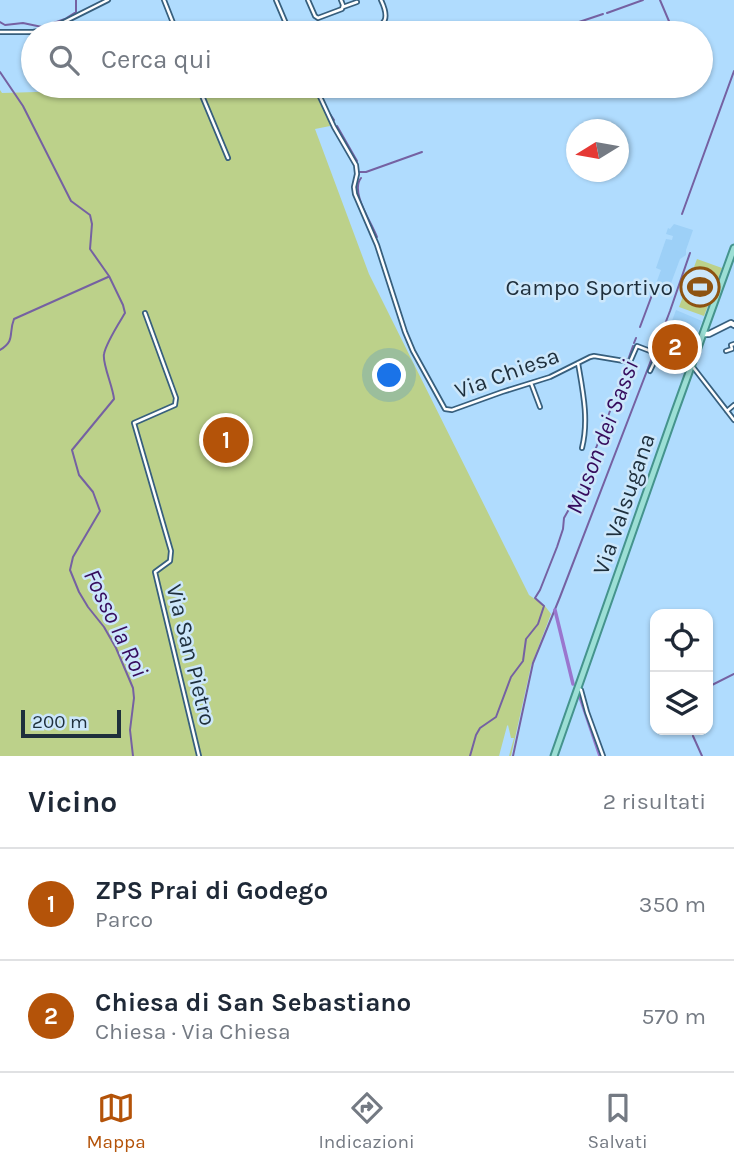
<!DOCTYPE html>
<html lang="it">
<head>
<meta charset="utf-8">
<style>
	body { margin:0; font-family:Karla,sans-serif; background:#f2f2f3; color:#1f2937 }
	.controls { position:absolute; right:21px; bottom:21px; display:grid; overflow:hidden; border-radius:14px; box-shadow:0 2px 5px #0004 }
	.controls button { width:63px; height:63px; display:grid; place-items:center; padding:0; border:0; border-bottom:2px solid #e0e1e3; background:#fff; color:#1f2937; font:35px sans-serif }
	.compass { position:absolute; left:566px; top:119px; width:63px; height:63px; border-radius:50%; background:#fff; box-shadow:0 2px 5px #0004; rotate:259deg }
	.scale { position:absolute; left:21px; bottom:18px; width:100px; box-sizing:border-box; padding-left:7px; border:4px solid #1e2f3c; border-top:0; font-size:19px; line-height:24px; white-space:nowrap; color:#1e2f3c; -webkit-text-stroke:5px #cce7fb; paint-order:stroke }
	.you { position:absolute; left:390px; top:376px; width:24px; height:24px; margin:-18px; border:5px solid #fff; border-radius:50%; background:#1a73e8; box-shadow:0 0 0 10px #1a73e833 }
	.badge { display:grid; place-items:center; width:46px; height:46px; border-radius:50%; background:#b45309; color:#fff; font-size:23px; font-weight:700 }
	.pin { position:absolute; translate:-50% -50%; border:4px solid #fff; box-shadow:0 2px 7px #0006 }
	.list { margin:0; padding:0; list-style:none }
	h2 { display:flex; justify-content:space-between; align-items:center; height:91px; margin:0; padding:0 28px; font-size:30px }
	h2 small { font-size:23px; font-weight:400; color:#747a83 }
	.list li { display:grid; grid-template-columns:46px 1fr auto; gap:21px; align-items:center; box-sizing:border-box; height:112px; padding:0 28px; border-top:2px solid #e0e1e3 }
	.list b { display:block; font-size:26px; white-space:nowrap }
	.list p { margin:0; font-size:23px; white-space:nowrap; color:#747a83 }
	.list em { font-size:23px; font-style:normal; color:#747a83 }
	.icon { flex:none; width:38px; height:38px; fill:none; stroke:currentColor; stroke-width:2; stroke-linecap:round; stroke-linejoin:round }
	.map { position:relative; flex:none; width:734px; height:756px; overflow:hidden }
	.search { position:absolute; background:#fff; box-shadow:0 2px 5px #0004; left:21px; right:21px; top:21px; height:77px; display:flex; align-items:center; gap:18px; box-sizing:border-box; padding:0 24px; border-radius:38px; color:#747a83; font-size:26px }
	.sheet { height:315px; background:#fff }
	nav { display:flex; justify-content:space-around; align-items:center; box-sizing:border-box; height:98px; border-top:2px solid #e0e1e3; background:#fff; font-size:19px; color:#747a83 }
	nav a { display:grid; justify-items:center; gap:4px }
	nav .on { color:#b45309 }
	.map>svg:first-child { display:block }
	.built { fill:#9dd0f7 }
	.green { fill:#bcd18a }
	.lines { fill:none; stroke-linecap:round; stroke-linejoin:round }
	.stream { stroke:#7561a2; stroke-width:2 }
	.canal { stroke:#9a76ce; stroke-width:3.5 }
	.street-casing { stroke:#375f7d; stroke-width:6 }
	.secondary-casing { stroke:#375f7d; stroke-width:8 }
	.primary-casing { stroke:#45948d; stroke-width:9 }
	.street { stroke:#fff; stroke-width:2.5 }
	.secondary { stroke:#fff; stroke-width:4.5 }
	.primary { stroke:#9cdfd5; stroke-width:5 }
	.labels { text-anchor:middle; dominant-baseline:central; stroke-width:5; stroke-linejoin:round; paint-order:stroke }
	.poi-label { font-size:23px; fill:#1e2f3c; stroke:#cce7fb; text-anchor:end }
	.street-label { font-size:23px; fill:#1e2f3c; stroke:#cce7fb }
	.water-label { font-size:24px; font-style:italic; fill:#360c5d; stroke:#cce7fb }
</style>
</head>
<body>
<div class="map">
<svg width="734" height="756" viewBox="0 0 734 756">
	<rect width="100%" height="100%" fill="#b0dcfe"/>
	<path class="built" d="M674,224L693,230L686,250V255L680,259L667,294L654,289L661,270L656,268L666,239L672,240L673,236L666,234L668,228L670,229Z
		M676,310L702,321L696,337L670,326Z"/>
	<path class="green" d="M242,86H299L304,98L316,93L329,120L330,126L315,129L369,274L529,595L545,606L551,614L531,666L511,756H509L514,738H511L508,725L507,726L499,756H0V90L2,93Z
		M697,259L722,268L704,316L679,307Z"/>
	<g class="lines">
		<path class="stream" d="M660,0L674,33
			M607,13L643,0
			M0,22L5,25L23,23L42,27L65,19L76,12V0
			M546,33L603,14
			M0,72L23,106L71,201L90,215L92,224L90,249L109,276L123,305L125,313C119,323 106,343 104,354C102,363 113,387 114,399L72,450L79,475L93,492L100,511L73,557L70,570L79,592L88,607L104,627L116,648L133,688L134,698L130,730L133,756
			M330,114L334,120
			M337,126L357,161
			M360,172H366L422,152
			M361,178C350,192 371,221 377,237
			M682,214L734,71
			M640,327L652,295
			M634,343L636,338
			M0,350C16,340 8,334 14,319L108,277
			M628,360L633,346
			M708,687L734,674
			M691,730L692,733
			M693,736L702,756
			M470,756L476,735L480,728L496,717L511,677L523,661L526,639L538,624L544,606L535,598L540,590L557,547L563,529L564,518L586,479L594,453L602,433L627,364
			M513,756L533,663L560,597L670,311L690,253"/>
		<path class="canal" d="M555,610L573,684
			M580,697L600,756"/>
		<g class="street-casing">
			<path id="street" d="M164,0L177,33
				M276,0L290,33
				M308,0L315,16L318,18L342,9L343,5L341,0
				M343,7L357,2
				M0,32H33L50,29L108,0
				M158,33L174,26
				M368,33C386,24 390,19 381,0
				M198,86L228,158
				M315,86L334,127L356,165L357,174L354,187L355,194L377,245L405,332L413,351L445,409L452,410L502,392L550,377L590,357L594,356L630,362L637,346L658,354
				M145,313L176,398L175,405L134,423L171,551L170,561L155,572L199,756
				M726,351L732,349L731,345L734,344
				M578,363C583,392 589,420 582,448
				M693,367L734,420
				M650,371L662,346L674,351L695,353
				M531,383L540,407
				M727,411L734,405
				M578,688L581,690L587,712L603,756"/>
		</g>
		<g class="secondary-casing">
			<path id="secondary" d="M703,334H709L731,323L734,325"/>
		</g>
		<g class="primary-casing">
			<path id="primary" d="M554,756L674,414L734,248"/>
		</g>
		<use href="#street" class="street"/>
		<use href="#secondary" class="secondary"/>
		<use href="#primary" class="primary"/>
	</g>
	<defs>
		<g id="stadium-ring" transform="scale(2.0125)"><circle r="9.5" fill="#cce7fb" stroke="#8e5311" stroke-width="1.5"/><path d="M0-5a6.5 5 0 1 0 0 10a6.5 5 0 1 0 0-10ZM-3.5-1.8h7v3.6h-7Z" fill="#8e5311"/></g>
	</defs>
	<g fill-rule="evenodd">
		<use href="#stadium-ring" x="700" y="287"/>
	</g>
	<g class="labels">
		<g class="poi-label">
			<text x="673" y="287">Campo Sportivo</text>
		</g>
		<g class="street-label">
			<text transform="translate(507 373) rotate(-20)">Via Chiesa</text>
			<text transform="translate(624 504) rotate(-71)">Via Valsugana</text>
			<text transform="translate(191 655) rotate(76)">Via San Pietro</text>
		</g>
		<g class="water-label">
			<text transform="translate(602 437) rotate(-69)">Muson dei Sassi</text>
			<text transform="translate(116 623) rotate(64)">Fosso la Roi</text>
		</g>
	</g>
</svg>
<div class="controls">
<button><svg class="icon" aria-label="locate" viewBox="0 0 24 24"><circle cx="12" cy="12" r="6"/><path d="M12 2v4M12 18v4M2 12h4M18 12h4"/></svg></button>
<button><svg class="icon" aria-label="layers" viewBox="0 0 24 24"><path d="M12 4l9 5-9 5-9-5zM3 14l9 5 9-5"/></svg></button>
</div>
<svg class="compass" viewBox="-18 -18 36 36"><path d="M0-13l5 13h-10z" fill="#e53935"/><path d="M0 13l5-13h-10z" fill="#747a83"/></svg>
<div class="scale">200 m</div>
<div class="you"></div>
<div class="pin badge" style="left:226px;top:440px">1</div>
<div class="pin badge" style="left:675px;top:347px">2</div>
<div class="search"><svg class="icon" aria-label="search" viewBox="0 0 24 24"><circle cx="10" cy="10" r="6"/><path d="M15 15l6 6"/></svg>Cerca qui</div>
</div>
<section class="sheet">
<h2>Vicino<small>2 risultati</small></h2>
<ul class="list">
<li><span class="badge">1</span><div><b>ZPS Prai di Godego</b><p>Parco</p></div><em>350 m</em></li>
<li><span class="badge">2</span><div><b>Chiesa di San Sebastiano</b><p>Chiesa · Via Chiesa</p></div><em>570 m</em></li>
</ul>
</section>
<nav>
<a class="on"><svg class="icon" aria-label="map" viewBox="0 0 24 24"><path d="M3 6l6-2 6 2 6-2v14l-6 2-6-2-6 2zM9 4v14M15 6v14"/></svg>Mappa</a>
<a><svg class="icon" aria-label="directions" viewBox="0 0 24 24"><path d="M12 3l9 9-9 9-9-9zM9 14v-3h6M13 9l2 2-2 2"/></svg>Indicazioni</a>
<a><svg class="icon" aria-label="saved" viewBox="0 0 24 24"><path d="M7 4h10v16l-5-4-5 4z"/></svg>Salvati</a>
</nav>
</body>
</html>
